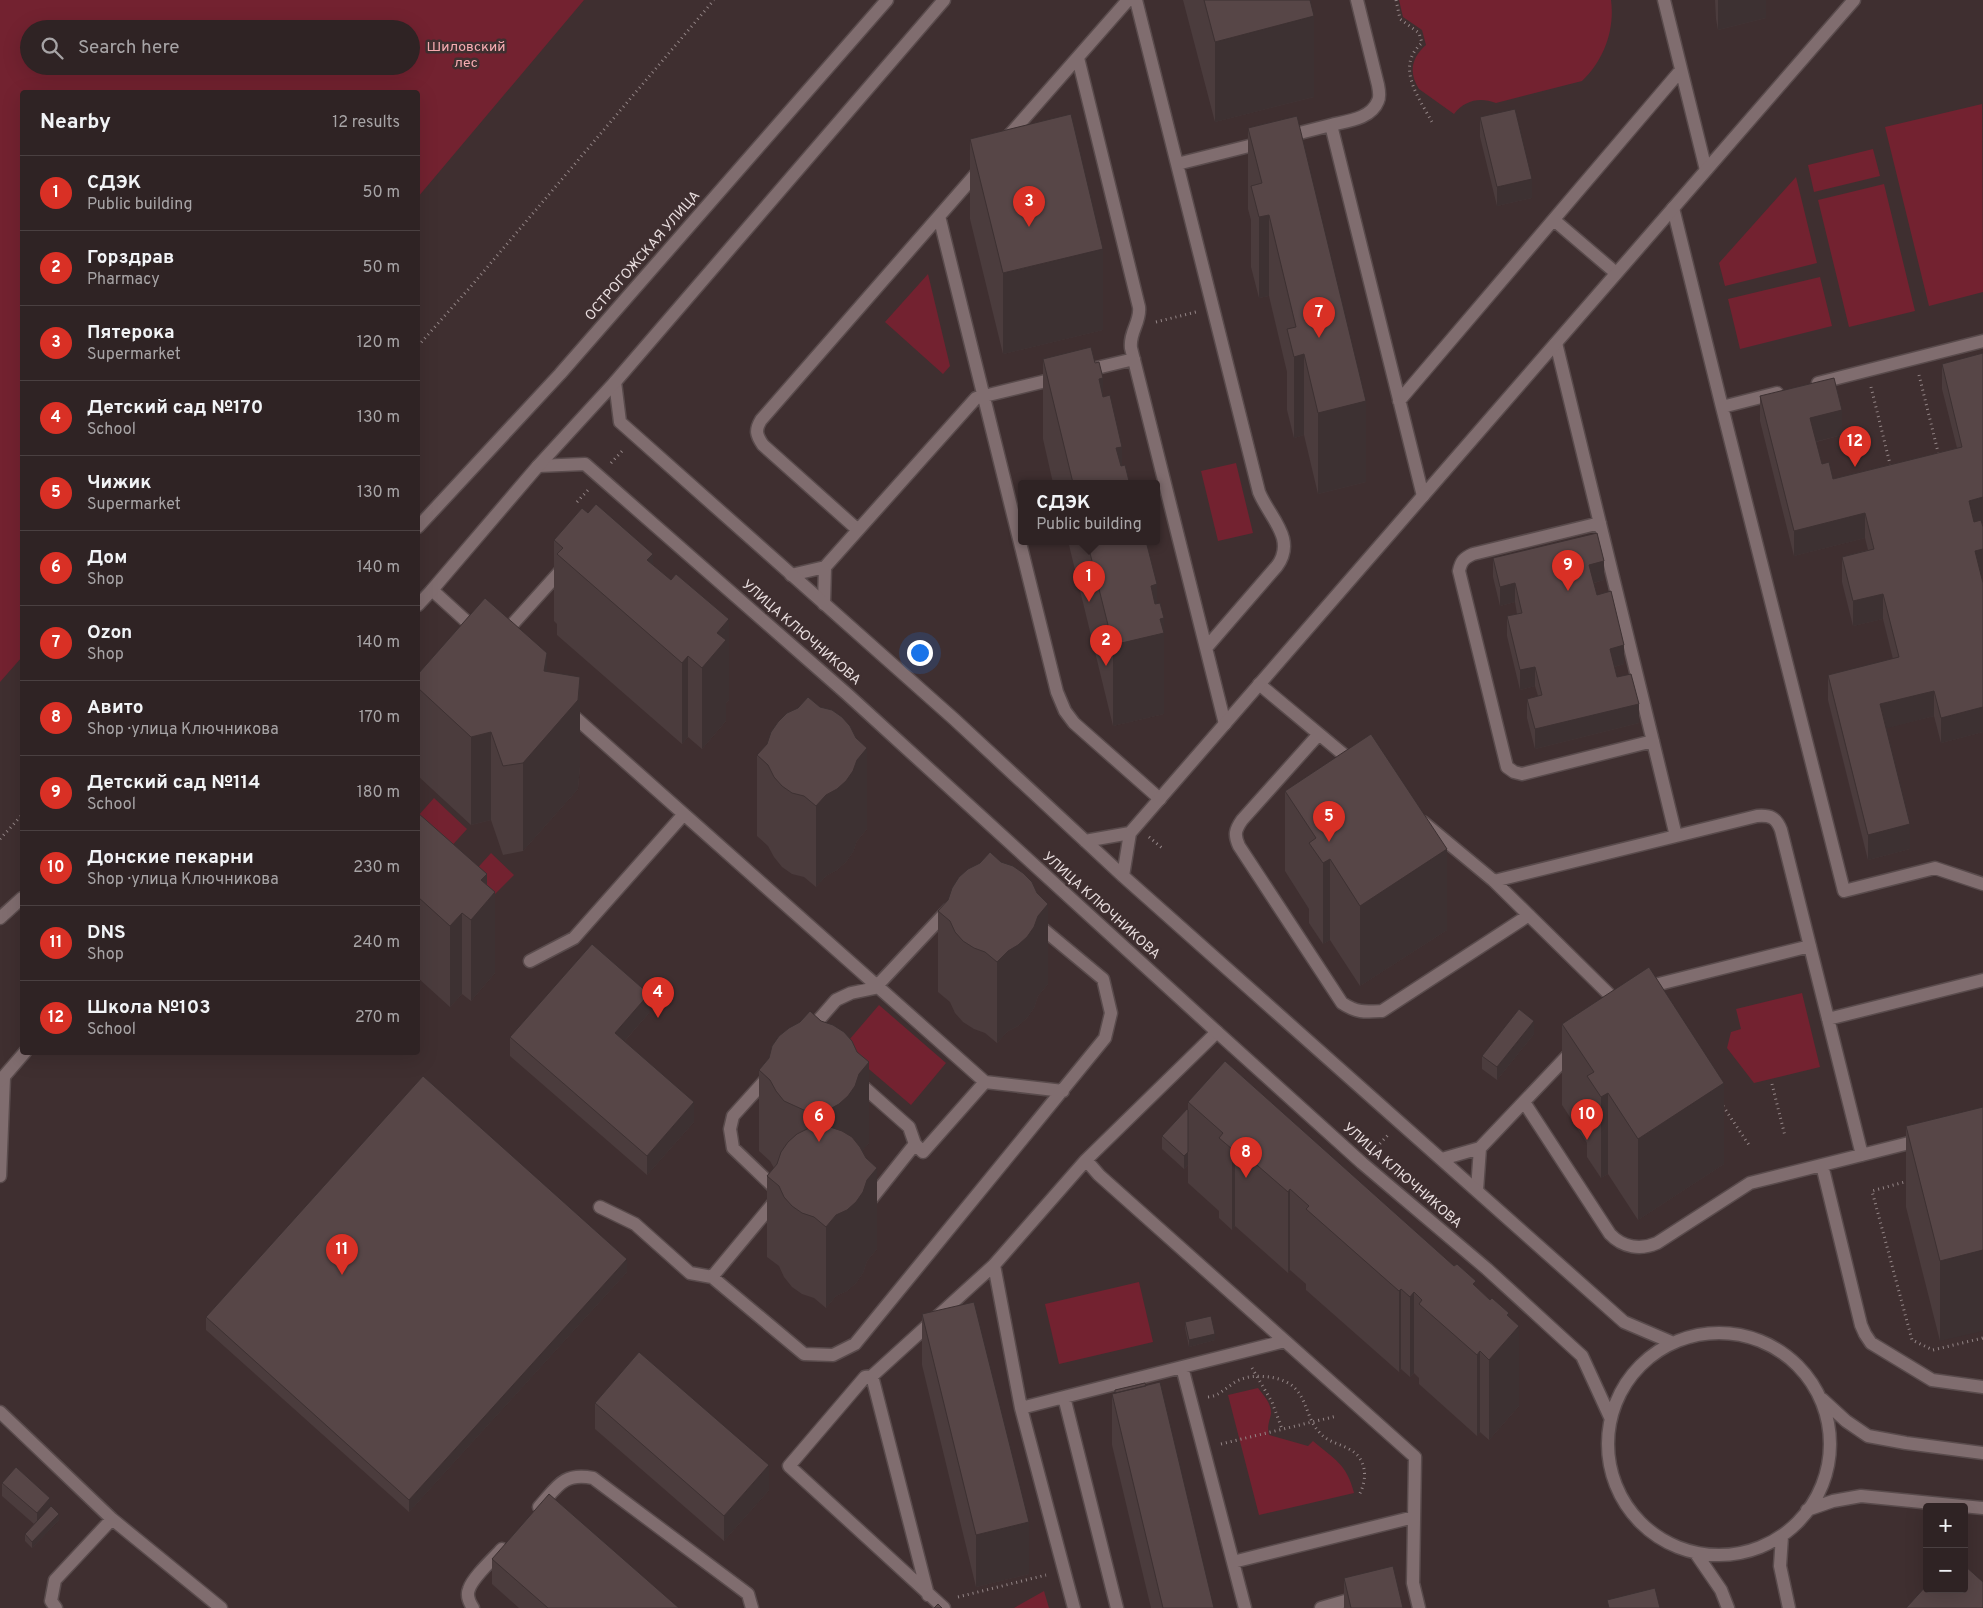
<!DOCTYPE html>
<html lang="en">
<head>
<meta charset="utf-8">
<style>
	body { margin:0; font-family:Overpass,sans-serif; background:#3b2f31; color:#f1f3f6 }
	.controls { position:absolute; right:15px; bottom:15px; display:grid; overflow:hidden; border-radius:5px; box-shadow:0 5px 20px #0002 }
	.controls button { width:45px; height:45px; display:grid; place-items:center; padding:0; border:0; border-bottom:1px solid #4a4041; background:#2f2324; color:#f1f3f6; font:25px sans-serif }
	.you { position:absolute; left:919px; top:652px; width:18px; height:18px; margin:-12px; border:4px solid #fff; border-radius:50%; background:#1a73e8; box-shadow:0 0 0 8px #1a73e833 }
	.badge { display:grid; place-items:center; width:32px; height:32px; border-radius:50%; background:#d93025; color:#fff; font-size:16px; font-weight:700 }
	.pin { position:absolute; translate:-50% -41px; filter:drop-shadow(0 1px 2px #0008) }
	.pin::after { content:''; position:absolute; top:26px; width:18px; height:15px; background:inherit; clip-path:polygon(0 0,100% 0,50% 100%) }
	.popup { position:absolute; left:1018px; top:480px; width:142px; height:65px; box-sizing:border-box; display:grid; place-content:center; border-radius:5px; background:#2f2324; filter:drop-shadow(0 1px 4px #0005); font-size:16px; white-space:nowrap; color:#a7a4a6 }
	.popup b { font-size:19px; color:#f1f3f6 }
	.popup::after { content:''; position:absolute; left:50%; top:100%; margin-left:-10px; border:10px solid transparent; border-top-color:#2f2324 }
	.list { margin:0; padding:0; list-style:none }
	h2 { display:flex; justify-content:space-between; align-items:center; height:65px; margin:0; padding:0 20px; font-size:21px }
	h2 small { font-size:16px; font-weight:400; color:#a7a4a6 }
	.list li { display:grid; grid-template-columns:32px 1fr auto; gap:15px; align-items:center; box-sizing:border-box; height:75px; padding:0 20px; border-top:1px solid #4a4041 }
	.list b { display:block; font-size:19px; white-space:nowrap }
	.list p { margin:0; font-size:16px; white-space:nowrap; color:#a7a4a6 }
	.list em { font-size:16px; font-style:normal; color:#a7a4a6 }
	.icon { flex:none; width:28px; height:28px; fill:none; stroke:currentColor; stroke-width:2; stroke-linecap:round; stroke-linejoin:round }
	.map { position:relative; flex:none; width:1983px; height:1608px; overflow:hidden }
	.search { position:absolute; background:#2f2324; box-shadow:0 5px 20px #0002; left:20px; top:20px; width:400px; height:55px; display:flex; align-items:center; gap:12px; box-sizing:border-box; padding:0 18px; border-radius:28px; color:#a7a4a6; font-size:19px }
	.panel { position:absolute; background:#2f2324; box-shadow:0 5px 20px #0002; left:20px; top:90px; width:400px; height:965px; border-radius:5px }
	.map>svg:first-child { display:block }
	.green { fill:#732230; fill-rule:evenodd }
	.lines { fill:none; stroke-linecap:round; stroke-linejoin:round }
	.service-casing { stroke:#594b4c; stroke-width:15 }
	.minor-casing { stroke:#594b4c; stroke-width:15 }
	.tertiary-casing { stroke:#594b4c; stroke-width:15 }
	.path { stroke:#948687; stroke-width:3; stroke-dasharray:1 4; stroke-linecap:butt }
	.service { stroke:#806d6f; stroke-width:12 }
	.minor { stroke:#806d6f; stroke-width:12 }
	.tertiary { stroke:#806d6f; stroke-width:12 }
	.wall { fill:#4b3c3d }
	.shaded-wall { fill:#3d3132 }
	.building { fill:#574647; stroke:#3d3132 }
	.labels { text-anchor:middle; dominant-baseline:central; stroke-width:5; stroke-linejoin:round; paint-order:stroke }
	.park-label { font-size:14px; fill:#f7acb2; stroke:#3f2f30 }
	.street-label { font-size:14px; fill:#e9dedf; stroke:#3f2f30 }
</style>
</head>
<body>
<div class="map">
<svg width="1983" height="1608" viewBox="0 0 1983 1608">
	<rect width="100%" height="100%" fill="#3f2f30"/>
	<path class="green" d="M0,0H584L418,197V92H22V657L0,682ZM29,29H411V66H29Z
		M1399,0H1611C1615,30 1604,60 1582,81L1496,103C1480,97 1465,100 1454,114L1419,89C1408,72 1412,57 1426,45L1422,30L1403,17Z
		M1982,104L1983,292L1929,306L1885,127Z
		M1873,149L1880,176L1814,192L1808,165Z
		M1796,177L1817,263L1725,286L1719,263Z
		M1884,184L1915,311L1849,327L1818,200Z
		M928,274L950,366L943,374L885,322Z
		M1820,277L1832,326L1740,349L1728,299Z
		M1236,463L1253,533L1218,541L1201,471Z
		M434,798L467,829L448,850L418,816Z
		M491,853L514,875L495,894L473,873Z
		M1802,993L1820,1067L1754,1083L1727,1048L1731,1032L1741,1029L1736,1009Z
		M879,1005L946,1063L911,1105L843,1047Z
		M1139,1282L1153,1342L1059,1364L1045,1304Z
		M1258,1388C1264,1396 1272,1404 1271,1414C1269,1423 1267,1426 1269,1435L1308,1446L1313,1441C1334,1459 1347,1464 1354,1493L1259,1515L1228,1395Z
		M1044,1591L1049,1608H1014Z"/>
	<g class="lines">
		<g class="service-casing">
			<path id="service" d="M1136,0L1177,164
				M1664,0L1706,170
				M1078,58L1139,307C1141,322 1129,332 1131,348L1225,724
				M1331,125C1347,121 1371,119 1378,101C1380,97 1379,90 1378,85L1357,0
				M1284,137L1331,125L1423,496
				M1006,139L1128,0
				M1673,208L1722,407
				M939,216L1057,692L1065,711L1074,723L1160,799
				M1554,220L1616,273
				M1556,343L1676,836
				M1084,371L1134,359
				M1818,383L1983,341
				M1777,393L1722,407L1844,891L1935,868L1983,884
				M1399,401L1681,70
				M1600,523L1473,554C1464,558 1461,561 1459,571L1507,767L1514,772L1522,774L1653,741
				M858,530L763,445C756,435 755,430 761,420L982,167
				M791,575L825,567L976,398L1058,378
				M432,590L477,631
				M824,604L825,567
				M502,636L564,567
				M1206,648L1277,566C1297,539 1269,517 1259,492L1177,164L1265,142
				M1259,684L1355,764
				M568,711L985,1082L923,1152L915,1144
				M1319,734L1242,820C1235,830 1234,835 1239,846L1342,1003C1357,1013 1365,1012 1382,1011L1529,915
				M1423,822L1494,881L1617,1002
				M1494,881L1757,816C1770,815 1776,817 1781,830L1862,1155
				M530,961L574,938L684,814
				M1643,988L1810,946
				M1828,1019L1983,980
				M809,1031L836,1000L851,993L875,988L949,909
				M857,1081L909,1127L915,1144L868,1203
				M985,1082L1063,1091
				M1524,1102L1610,1234C1623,1248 1641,1250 1657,1243L1750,1183L1921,1140
				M1442,1159L1480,1148L1573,1050
				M1086,1160L1099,1175L1415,1457L1413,1583L1419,1608
				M1822,1165L1861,1325L1865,1334L1871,1343L1932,1380L1983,1387
				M0,1176L4,1077
				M1477,1190L1480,1148
				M600,1207L635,1224L690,1273L712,1277L804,1354L833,1355L855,1344L1105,1038L1111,1013L1103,979L1037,924
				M994,1265L1021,1408L1182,1367L1245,1608
				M712,1277L781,1194L733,1148L730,1129L733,1116L769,1076
				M1182,1367L1285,1341
				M872,1376L928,1595
				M1064,1397L1117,1608
				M1021,1408L1074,1608
				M0,1412L112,1519L221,1608
				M539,1507C557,1487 563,1472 593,1478L748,1594L752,1608
				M1233,1562L1414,1517
				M56,1608L51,1601L55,1580L112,1519
				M473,1608C469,1602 466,1596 469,1589C473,1577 493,1559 502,1549
				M944,1608L789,1466L865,1377L872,1376L994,1265L1086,1160L1217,1032
				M1321,1608L1359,1597"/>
		</g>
		<g class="minor-casing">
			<path id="minor" d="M615,382L620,422L954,719L1123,876L1624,1322L1671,1342
				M538,466L585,464L847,694L1217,1032L1362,1163L1487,1269L1582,1356L1610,1417
				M1085,841L1130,833
				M1123,876L1130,833L1854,0
				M1608 1444a111 111 0 1 1 222 0a111 111 0 1 1-222 0Z
				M1822,1399L1846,1421L1868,1436L1906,1443L1983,1453
				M1807,1510L1833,1501L1861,1496L1983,1508
				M1782,1536L1780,1566L1789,1608
				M1697,1555L1721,1590L1728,1608"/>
		</g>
		<g class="tertiary-casing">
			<path id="tertiary" d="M418,527L560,374L887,0
				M418,605L432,590L538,466L615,382L944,0
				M0,918L22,898
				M0,1081L25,1052"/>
		</g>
		<path class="path" d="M1396,0L1400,19L1419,33L1422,43C1394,67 1420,99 1433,124
			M1156,322L1196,312
			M418,346L473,284L714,0
			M1919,375L1939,456
			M1871,387L1891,468
			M611,463L624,449
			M577,502L588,490
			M1149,837L1162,848
			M0,839L22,815
			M1772,1084L1785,1136
			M1723,1106L1749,1145
			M1373,1151L1388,1135
			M1908,1181L1872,1191L1912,1340L1933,1350L1983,1338
			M1252,1368L1272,1402L1282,1429
			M1208,1397C1218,1396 1222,1391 1231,1385C1243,1375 1260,1375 1275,1378C1309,1386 1302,1413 1319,1432C1327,1442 1338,1443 1349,1449C1367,1458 1368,1479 1359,1495
			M1221,1444L1337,1416
			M958,1597L1046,1575"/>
		<use href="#service" class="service"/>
		<use href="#minor" class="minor"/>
		<use href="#tertiary" class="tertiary"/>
	</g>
	<path class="wall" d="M1183,0H1310L1314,97L1215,122Z
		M1715,0H1766V18L1718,30L1716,19Z
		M1480,117L1532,198L1497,206L1480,137Z
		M1248,128L1366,482L1318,494L1304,435L1294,438L1287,410V372L1269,296L1259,298L1251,267V220L1248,209Z
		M970,139L1103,330L1003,354L970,219Z
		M1983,353V522H1982L1983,527V575H1981L1983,583V732L1941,743L1934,716L1886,728L1910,849L1868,860L1828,700V675L1893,659L1883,619L1853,626L1842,582V557L1868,550L1865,538L1794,556L1760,421V396L1842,435L1816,442L1822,464L1833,479L1957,448L1942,389V364Z
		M1043,359L1095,363L1103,378V397L1122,466L1129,483H1053L1043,439Z
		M554,540L653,564L729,700L726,703V721L702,749L688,737L682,744L557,635V624L554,621Z
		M1068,541H1146L1157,604L1164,699V714L1113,726Z
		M1493,558L1604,580L1594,583L1597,595L1624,664L1614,667L1617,677L1639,723L1535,749L1527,718V699L1538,696L1535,686L1520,690L1507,636V616L1517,614L1515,602L1500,606L1493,577Z
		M547,672L580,766L578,789L523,851L503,855L491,820L471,825L418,776V674Z
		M757,755L867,829L857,841L853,852L846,862L837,870L826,876L816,887L804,877L792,874L782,867L774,857L768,846L757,836Z
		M1285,791L1447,930L1360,986L1330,940L1323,944L1309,923V909L1285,871Z
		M418,813L487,885L495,973L471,1001L462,994L450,1007L418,978Z
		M1037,893L1048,984L1038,996L1034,1008L1027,1018L1018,1026L1008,1031L997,1043L985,1033L974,1029L963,1022L955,1013L950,1002L938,992V911Z
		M649,1013L624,1042L694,1122L647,1175L510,1056V1037Z
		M1562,1024L1724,1164L1638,1220L1608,1174L1601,1178L1587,1157V1143L1562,1105Z
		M1534,1034L1497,1080L1482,1069V1056Z
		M759,1070L869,1143L862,1151L877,1249L867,1261L863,1273L856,1283L847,1291L836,1296L826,1308L814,1298L802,1294L792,1287L784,1277L779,1266L767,1257V1176L774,1168L770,1161L759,1151Z
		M1188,1102L1476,1287L1509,1316L1519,1406L1489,1440L1480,1432L1477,1436L1419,1384V1378L1414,1373L1410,1377L1401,1369L1399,1372L1306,1290V1284L1290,1270L1288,1273L1235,1226L1232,1230L1219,1218V1211L1188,1183V1165L1184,1169L1162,1149V1136L1188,1110Z
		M1983,1107L1940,1341L1906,1207V1126Z
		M627,1272L409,1512L206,1330V1317Z
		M922,1314L1029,1574L976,1587L922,1365Z
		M1185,1322L1215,1340L1189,1347L1185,1328Z
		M1115,1390L1214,1608H1151L1112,1445V1394L1115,1393Z
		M595,1403L769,1490L724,1541L595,1429Z
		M2,1483L50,1507L59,1520L32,1548L25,1541V1534L34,1524L2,1496Z
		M492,1559L679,1608H519L492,1584Z
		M1344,1578L1403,1608H1344Z"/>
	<path class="shaded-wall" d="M1718,0H1766V18L1718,30Z
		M1314,16V97L1215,122V42Z
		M1532,179V198L1497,206V187Z
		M1269,215V296L1259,298V217Z
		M1103,249V330L1003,354V273Z
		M1304,354V435L1294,438V357Z
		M1103,378V459L1099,379Z
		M1366,401V482L1318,494V413Z
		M1842,410V435L1810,443V418Z
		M1122,447V483L1116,448Z
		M1983,497V522L1969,526V501Z
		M1865,513V538L1794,556V531Z
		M1983,549V575L1975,577V551Z
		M653,554V635L647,560Z
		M1604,561V580L1589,584V565Z
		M1515,583V602L1500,606V587Z
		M1157,584V635L1160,619L1164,618V714L1113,726V645L1151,586Z
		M1883,594V619L1853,626V601Z
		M729,619V700L726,703V721L702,749V668L717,633Z
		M1624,645V664L1610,668V649Z
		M547,653V735L580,677V766L578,789L523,851V763Z
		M688,656V737L682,744V663Z
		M1535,667V686L1520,690V670Z
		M1934,691V716L1880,730V704Z
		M1639,704V723L1535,749V729Z
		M1983,707V732L1941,743V718Z
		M491,732V820L471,825V737Z
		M867,748V829L857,841L853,852L846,862L837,870L826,876L816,887V806Z
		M1910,824V849L1868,860V835Z
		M1447,849V930L1360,986V906Z
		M1330,859V940L1323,944V863Z
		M487,874V902L495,892V973L471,1001V920L481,880Z
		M1048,904V984L1038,996L1034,1008L1027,1018L1018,1026L1008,1031L997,1043V962Z
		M462,913V994L450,1007V926Z
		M649,994V1013L615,1052V1033Z
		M1534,1021V1034L1497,1080V1067Z
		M869,1062V1143L859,1155L820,1118Z
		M1724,1083V1164L1638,1220V1139Z
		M1608,1093V1174L1601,1178V1097Z
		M694,1102V1122L647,1175V1156Z
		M1235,1146V1226L1232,1230V1149Z
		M1188,1152V1165L1184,1169V1156Z
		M877,1168V1249L867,1261L863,1273L856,1283L847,1291L836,1296L826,1308V1227Z
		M1290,1189V1270L1288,1273V1192Z
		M1983,1250V1331L1940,1341V1261Z
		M627,1259V1272L409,1512V1500Z
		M1401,1289V1369L1399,1372V1291Z
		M1414,1292V1373L1410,1377V1297Z
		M1509,1313V1338L1519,1326V1406L1489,1440V1360L1507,1315Z
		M1215,1334V1340L1189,1347V1340Z
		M1480,1351V1432L1477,1436V1355Z
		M769,1465V1490L724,1541V1516Z
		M50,1498V1511L37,1526V1513Z
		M59,1514V1520L32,1548V1542Z
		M1029,1522V1574L976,1587V1535Z"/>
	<path class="building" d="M1204,0H1310L1314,16L1215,42Z
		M1515,109L1532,179L1497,187L1480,117Z
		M1071,114L1103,249L1003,273L970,139Z
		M1297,116L1366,401L1318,413L1304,354L1294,357L1287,329L1296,327L1269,215L1259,217L1251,186L1262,183L1248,128Z
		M1091,347L1095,363L1099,362L1103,378L1099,379L1103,397L1110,395L1122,447L1116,448L1121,466L1125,465L1129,481L1125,482V483H1073L1043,359Z
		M1983,353V497L1969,501L1974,522L1981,520L1983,527V549L1975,551L1983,583V707L1941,718L1934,691L1880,704L1910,824L1868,835L1828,675L1899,657L1883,594L1853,601L1842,557L1874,549L1865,513L1794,531L1760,396L1834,378L1842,410L1810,418L1822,464L1829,462L1833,479L1962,447L1942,364Z
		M596,504L653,554L647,560L671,580L676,574L729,619L717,633L726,640L702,668L688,656L682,663L557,554L563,548L554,540L582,508L588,513Z
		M1597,533L1604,561L1589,565L1597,595L1611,591L1624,645L1610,649L1617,677L1631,674L1639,704L1535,729L1527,699L1542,695L1535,667L1520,670L1507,616L1522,613L1515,583L1500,587L1493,558Z
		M1087,541H1146L1157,584L1151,586L1155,604L1160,603L1164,618L1160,619L1164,633L1113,645Z
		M485,598L547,653L544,671L580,677L578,700L523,763L503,766L491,732L471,737L418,688V674Z
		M808,697L820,707L832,710L842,717L850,726L856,738L867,748L857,760L853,771L846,781L837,789L826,795L816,806L804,796L792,793L782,786L774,777L768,765L757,755L767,744L771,732L778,722L787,713L798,708Z
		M1371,734L1447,849L1360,906L1330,859L1323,863L1309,843L1316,838L1285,791Z
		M418,813L487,874L481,880L495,892L471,920L462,913L450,926L418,897Z
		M990,852L1001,862L1013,866L1023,873L1032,882L1037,893L1048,904L1038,916L1034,927L1027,937L1018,945L1008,951L997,962L985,952L974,948L963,941L955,932L950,921L938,911L948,900L952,888L959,877L968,869L980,863Z
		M592,944L649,994L615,1033L694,1102L647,1156L510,1037Z
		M1649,967L1724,1083L1638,1139L1608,1093L1601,1097L1587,1076L1594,1072L1562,1024Z
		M1519,1009L1534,1021L1497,1067L1482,1056Z
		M810,1011L821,1021L833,1025L844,1032L852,1041L857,1052L869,1062L859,1074L855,1086L848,1096L839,1104L828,1110L820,1118L830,1127L842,1131L852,1137L860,1147L866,1158L877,1168L867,1180L863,1192L856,1202L847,1210L836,1215L826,1227L814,1217L802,1213L792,1206L784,1197L779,1186L767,1176L777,1164L781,1152L788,1142L797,1134L809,1128L816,1120L806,1111L784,1101L776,1091L770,1080L759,1070L769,1058L772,1046L779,1036L789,1028L800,1022Z
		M1225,1061L1454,1266L1457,1264L1476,1281L1473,1284L1490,1300L1492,1298L1509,1313L1507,1315L1519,1326L1489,1360L1480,1351L1477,1355L1419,1304L1422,1300L1414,1292L1410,1297L1401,1289L1399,1291L1306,1209L1309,1206L1290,1189L1288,1192L1235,1146L1232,1149L1219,1138L1223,1133L1188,1102Z
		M423,1076L627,1259L409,1500L206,1317Z
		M1983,1107V1250L1940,1261L1906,1126Z
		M1187,1109L1188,1110V1152L1184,1156L1162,1136Z
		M974,1302L1029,1522L976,1535L922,1314Z
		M1211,1316L1215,1334L1189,1340L1185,1322Z
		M639,1352L769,1465L724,1516L595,1403Z
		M1160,1382L1214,1608H1163L1112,1394Z
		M1145,1383L1146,1386L1115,1393V1390Z
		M16,1467L50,1498L37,1513L2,1483Z
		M549,1494L679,1608H548L492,1559Z
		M51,1506L59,1514L32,1542L25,1534Z
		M1964,1565L1983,1582V1608H1906L1927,1585V1589H1964Z
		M1393,1566L1403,1608H1351L1344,1578Z
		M1655,1588L1660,1608H1609L1607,1600Z
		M938,1604L942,1608H934Z"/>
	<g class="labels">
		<g class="park-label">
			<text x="466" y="47">Шиловский<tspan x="466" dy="16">лес</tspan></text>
		</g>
		<g class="street-label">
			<text transform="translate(643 256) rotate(-49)">ОСТРОГОЖСКАЯ УЛИЦА</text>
			<text transform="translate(801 633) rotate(41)">УЛИЦА КЛЮЧНИКОВА</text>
			<text transform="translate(1101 906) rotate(42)">УЛИЦА КЛЮЧНИКОВА</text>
			<text transform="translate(1402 1176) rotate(41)">УЛИЦА КЛЮЧНИКОВА</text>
		</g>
	</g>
</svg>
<div class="controls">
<button>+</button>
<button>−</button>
</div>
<div class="you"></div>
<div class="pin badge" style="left:1089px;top:602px">1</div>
<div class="popup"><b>СДЭК</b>Public building</div>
<div class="pin badge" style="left:1106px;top:666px">2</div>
<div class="pin badge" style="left:1029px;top:227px">3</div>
<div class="pin badge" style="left:658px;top:1018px">4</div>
<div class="pin badge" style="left:1329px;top:842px">5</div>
<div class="pin badge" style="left:819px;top:1142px">6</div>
<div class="pin badge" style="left:1319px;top:338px">7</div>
<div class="pin badge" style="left:1246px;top:1178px">8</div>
<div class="pin badge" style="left:1568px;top:591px">9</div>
<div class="pin badge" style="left:1587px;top:1140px">10</div>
<div class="pin badge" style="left:342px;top:1275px">11</div>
<div class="pin badge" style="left:1855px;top:467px">12</div>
<div class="search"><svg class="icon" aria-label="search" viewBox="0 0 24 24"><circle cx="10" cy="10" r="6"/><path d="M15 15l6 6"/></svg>Search here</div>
<section class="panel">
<h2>Nearby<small>12 results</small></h2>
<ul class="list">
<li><span class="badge">1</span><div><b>СДЭК</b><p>Public building</p></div><em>50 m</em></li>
<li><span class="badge">2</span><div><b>Горздрав</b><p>Pharmacy</p></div><em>50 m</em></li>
<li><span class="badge">3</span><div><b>Пятерока</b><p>Supermarket</p></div><em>120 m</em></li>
<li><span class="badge">4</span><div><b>Детский сад №170</b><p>School</p></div><em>130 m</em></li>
<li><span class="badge">5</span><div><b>Чижик</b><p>Supermarket</p></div><em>130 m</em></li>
<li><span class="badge">6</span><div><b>Дом</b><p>Shop</p></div><em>140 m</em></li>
<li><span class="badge">7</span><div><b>Ozon</b><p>Shop</p></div><em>140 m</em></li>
<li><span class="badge">8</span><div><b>Авито</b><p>Shop · улица Ключникова</p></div><em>170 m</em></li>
<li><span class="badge">9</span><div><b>Детский сад №114</b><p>School</p></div><em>180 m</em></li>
<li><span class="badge">10</span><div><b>Донские пекарни</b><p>Shop · улица Ключникова</p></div><em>230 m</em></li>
<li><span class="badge">11</span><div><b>DNS</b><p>Shop</p></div><em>240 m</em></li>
<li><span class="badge">12</span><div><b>Школа №103</b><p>School</p></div><em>270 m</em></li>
</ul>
</section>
</div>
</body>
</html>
